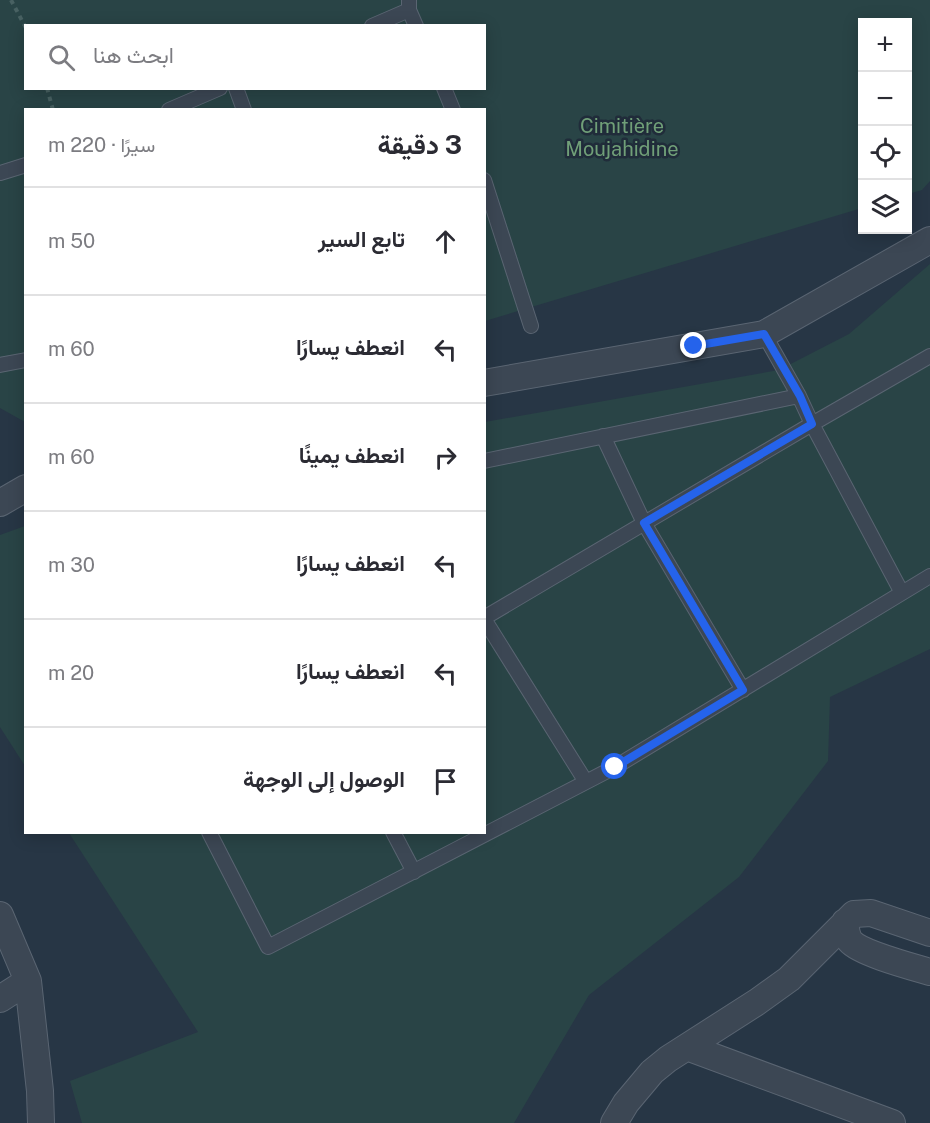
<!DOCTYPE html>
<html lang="ar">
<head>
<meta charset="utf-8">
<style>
	body { margin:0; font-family:"Public Sans",Vazirmatn,sans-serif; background:#f2f2f3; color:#2b2b33; direction:rtl }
	.controls { position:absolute; right:18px; top:18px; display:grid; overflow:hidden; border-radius:0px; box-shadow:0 3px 15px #0003 }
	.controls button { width:54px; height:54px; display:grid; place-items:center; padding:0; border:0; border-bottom:2px solid #e1e1e2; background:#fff; color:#2b2b33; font:30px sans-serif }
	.stop { position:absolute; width:18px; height:18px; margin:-14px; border:4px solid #2563eb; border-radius:50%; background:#fff }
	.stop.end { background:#2563eb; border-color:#fff; box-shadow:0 2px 6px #0008 }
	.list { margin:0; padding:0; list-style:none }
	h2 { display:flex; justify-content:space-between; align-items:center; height:78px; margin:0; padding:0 24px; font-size:26px }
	h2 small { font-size:20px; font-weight:400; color:#7c7c81 }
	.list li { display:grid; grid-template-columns:39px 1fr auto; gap:18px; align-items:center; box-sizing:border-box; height:108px; padding:0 24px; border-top:2px solid #e1e1e2 }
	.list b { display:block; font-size:22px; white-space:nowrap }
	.list em { font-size:20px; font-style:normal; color:#7c7c81 }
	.icon { flex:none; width:33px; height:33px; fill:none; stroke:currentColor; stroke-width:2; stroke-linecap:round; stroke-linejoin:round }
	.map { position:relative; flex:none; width:930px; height:1123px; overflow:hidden; direction:ltr }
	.search { position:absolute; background:#fff; box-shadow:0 3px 15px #0003; left:24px; top:24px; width:462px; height:66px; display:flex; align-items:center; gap:15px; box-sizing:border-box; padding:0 21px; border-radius:0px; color:#7c7c81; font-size:22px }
	.panel { position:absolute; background:#fff; box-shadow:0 3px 15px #0003; left:24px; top:108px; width:462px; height:726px; border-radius:0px; direction:rtl }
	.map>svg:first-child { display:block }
	.green { fill:#294446; fill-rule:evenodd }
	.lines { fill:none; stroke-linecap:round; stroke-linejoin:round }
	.lane-casing { stroke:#5a6572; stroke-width:16 }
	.street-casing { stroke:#5a6572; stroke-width:28 }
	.path { stroke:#486162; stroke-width:4; stroke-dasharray:4.5 4.5; stroke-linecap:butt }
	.lane { stroke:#3c4754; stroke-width:14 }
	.street { stroke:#3c4754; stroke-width:26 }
	.route { stroke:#2563eb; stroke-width:8 }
	.labels { text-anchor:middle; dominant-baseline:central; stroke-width:5; stroke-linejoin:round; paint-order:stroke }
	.park-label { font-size:20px; fill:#709f78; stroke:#202c3a }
</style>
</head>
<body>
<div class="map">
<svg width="930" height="1123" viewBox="0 0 930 1123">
	<rect width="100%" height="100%" fill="#273645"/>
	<path class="green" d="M0,0H930V181L922,190L908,194V22H862V208L485,321L484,110H26L25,422L0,408ZM26,26H484V88H26Z
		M930,264V649L830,697L828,761L739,877L589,995L514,1123H82L70,1081L198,1032L69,833L484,832L485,422L779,370L849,334Z
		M25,526H26L25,766L0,727V535Z"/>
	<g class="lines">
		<g class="lane-casing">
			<path id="lane" d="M409,0V10L416,26
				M372,26L409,10
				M236,88L244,110
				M444,88L453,110
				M169,110L220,88
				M0,173L26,165
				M484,180L531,326
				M0,365L26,360
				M603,436L644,523L743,690
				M484,461L799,396
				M902,593L812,424L930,356
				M484,618L812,424L799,396L764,334
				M484,619L586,782
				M209,832L268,947L615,767L930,576
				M393,832L414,872"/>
		</g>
		<g class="street-casing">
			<path id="street" d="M484,383L764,334L930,240
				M0,503L26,488
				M0,915L28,981L40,1091L41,1123
				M845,922C846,928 846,935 850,941C860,953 913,967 930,972
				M0,999L28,981
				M687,1047L892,1123
				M614,1123L626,1103L652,1072L668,1059L757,1002L789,979L854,914L871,913L930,933"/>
		</g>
		<path class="path" d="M11,0L26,28
			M47,88L53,110"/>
		<use href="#lane" class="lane"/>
		<use href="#street" class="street"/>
	</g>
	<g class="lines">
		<path class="route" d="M615,767L743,690L644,523L812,424L800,396L764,334L694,346"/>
	</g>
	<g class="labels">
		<g class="park-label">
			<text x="622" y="126">Cimitière<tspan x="622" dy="23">Moujahidine</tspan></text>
		</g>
	</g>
</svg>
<div class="controls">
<button>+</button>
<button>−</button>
<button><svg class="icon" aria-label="locate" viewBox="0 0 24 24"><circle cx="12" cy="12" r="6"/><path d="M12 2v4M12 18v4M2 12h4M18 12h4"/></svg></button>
<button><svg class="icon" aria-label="layers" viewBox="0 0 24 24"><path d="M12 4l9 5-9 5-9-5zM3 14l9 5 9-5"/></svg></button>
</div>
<div class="stop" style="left:615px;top:767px"></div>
<div class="stop end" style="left:694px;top:346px"></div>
<div class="search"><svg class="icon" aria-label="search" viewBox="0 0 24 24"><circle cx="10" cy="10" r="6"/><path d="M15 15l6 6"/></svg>ابحث هنا</div>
<section class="panel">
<h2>3 دقيقة<small>سيرًا · 220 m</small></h2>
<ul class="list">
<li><svg class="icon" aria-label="ahead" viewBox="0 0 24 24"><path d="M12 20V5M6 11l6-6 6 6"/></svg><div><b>تابع السير</b></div><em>50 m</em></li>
<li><svg class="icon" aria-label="left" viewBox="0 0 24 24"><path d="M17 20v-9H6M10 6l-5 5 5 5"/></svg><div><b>انعطف يسارًا</b></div><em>60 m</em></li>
<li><svg class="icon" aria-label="right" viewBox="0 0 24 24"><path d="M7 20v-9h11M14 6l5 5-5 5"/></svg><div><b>انعطف يمينًا</b></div><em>60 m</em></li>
<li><svg class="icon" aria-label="left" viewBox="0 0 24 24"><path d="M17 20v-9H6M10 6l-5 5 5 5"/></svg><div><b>انعطف يسارًا</b></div><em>30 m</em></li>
<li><svg class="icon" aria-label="left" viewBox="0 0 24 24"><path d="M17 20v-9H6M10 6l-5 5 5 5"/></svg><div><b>انعطف يسارًا</b></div><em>20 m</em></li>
<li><svg class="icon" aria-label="arrive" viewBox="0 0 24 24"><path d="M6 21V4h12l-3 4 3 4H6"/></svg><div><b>الوصول إلى الوجهة</b></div></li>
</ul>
</section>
</div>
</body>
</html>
